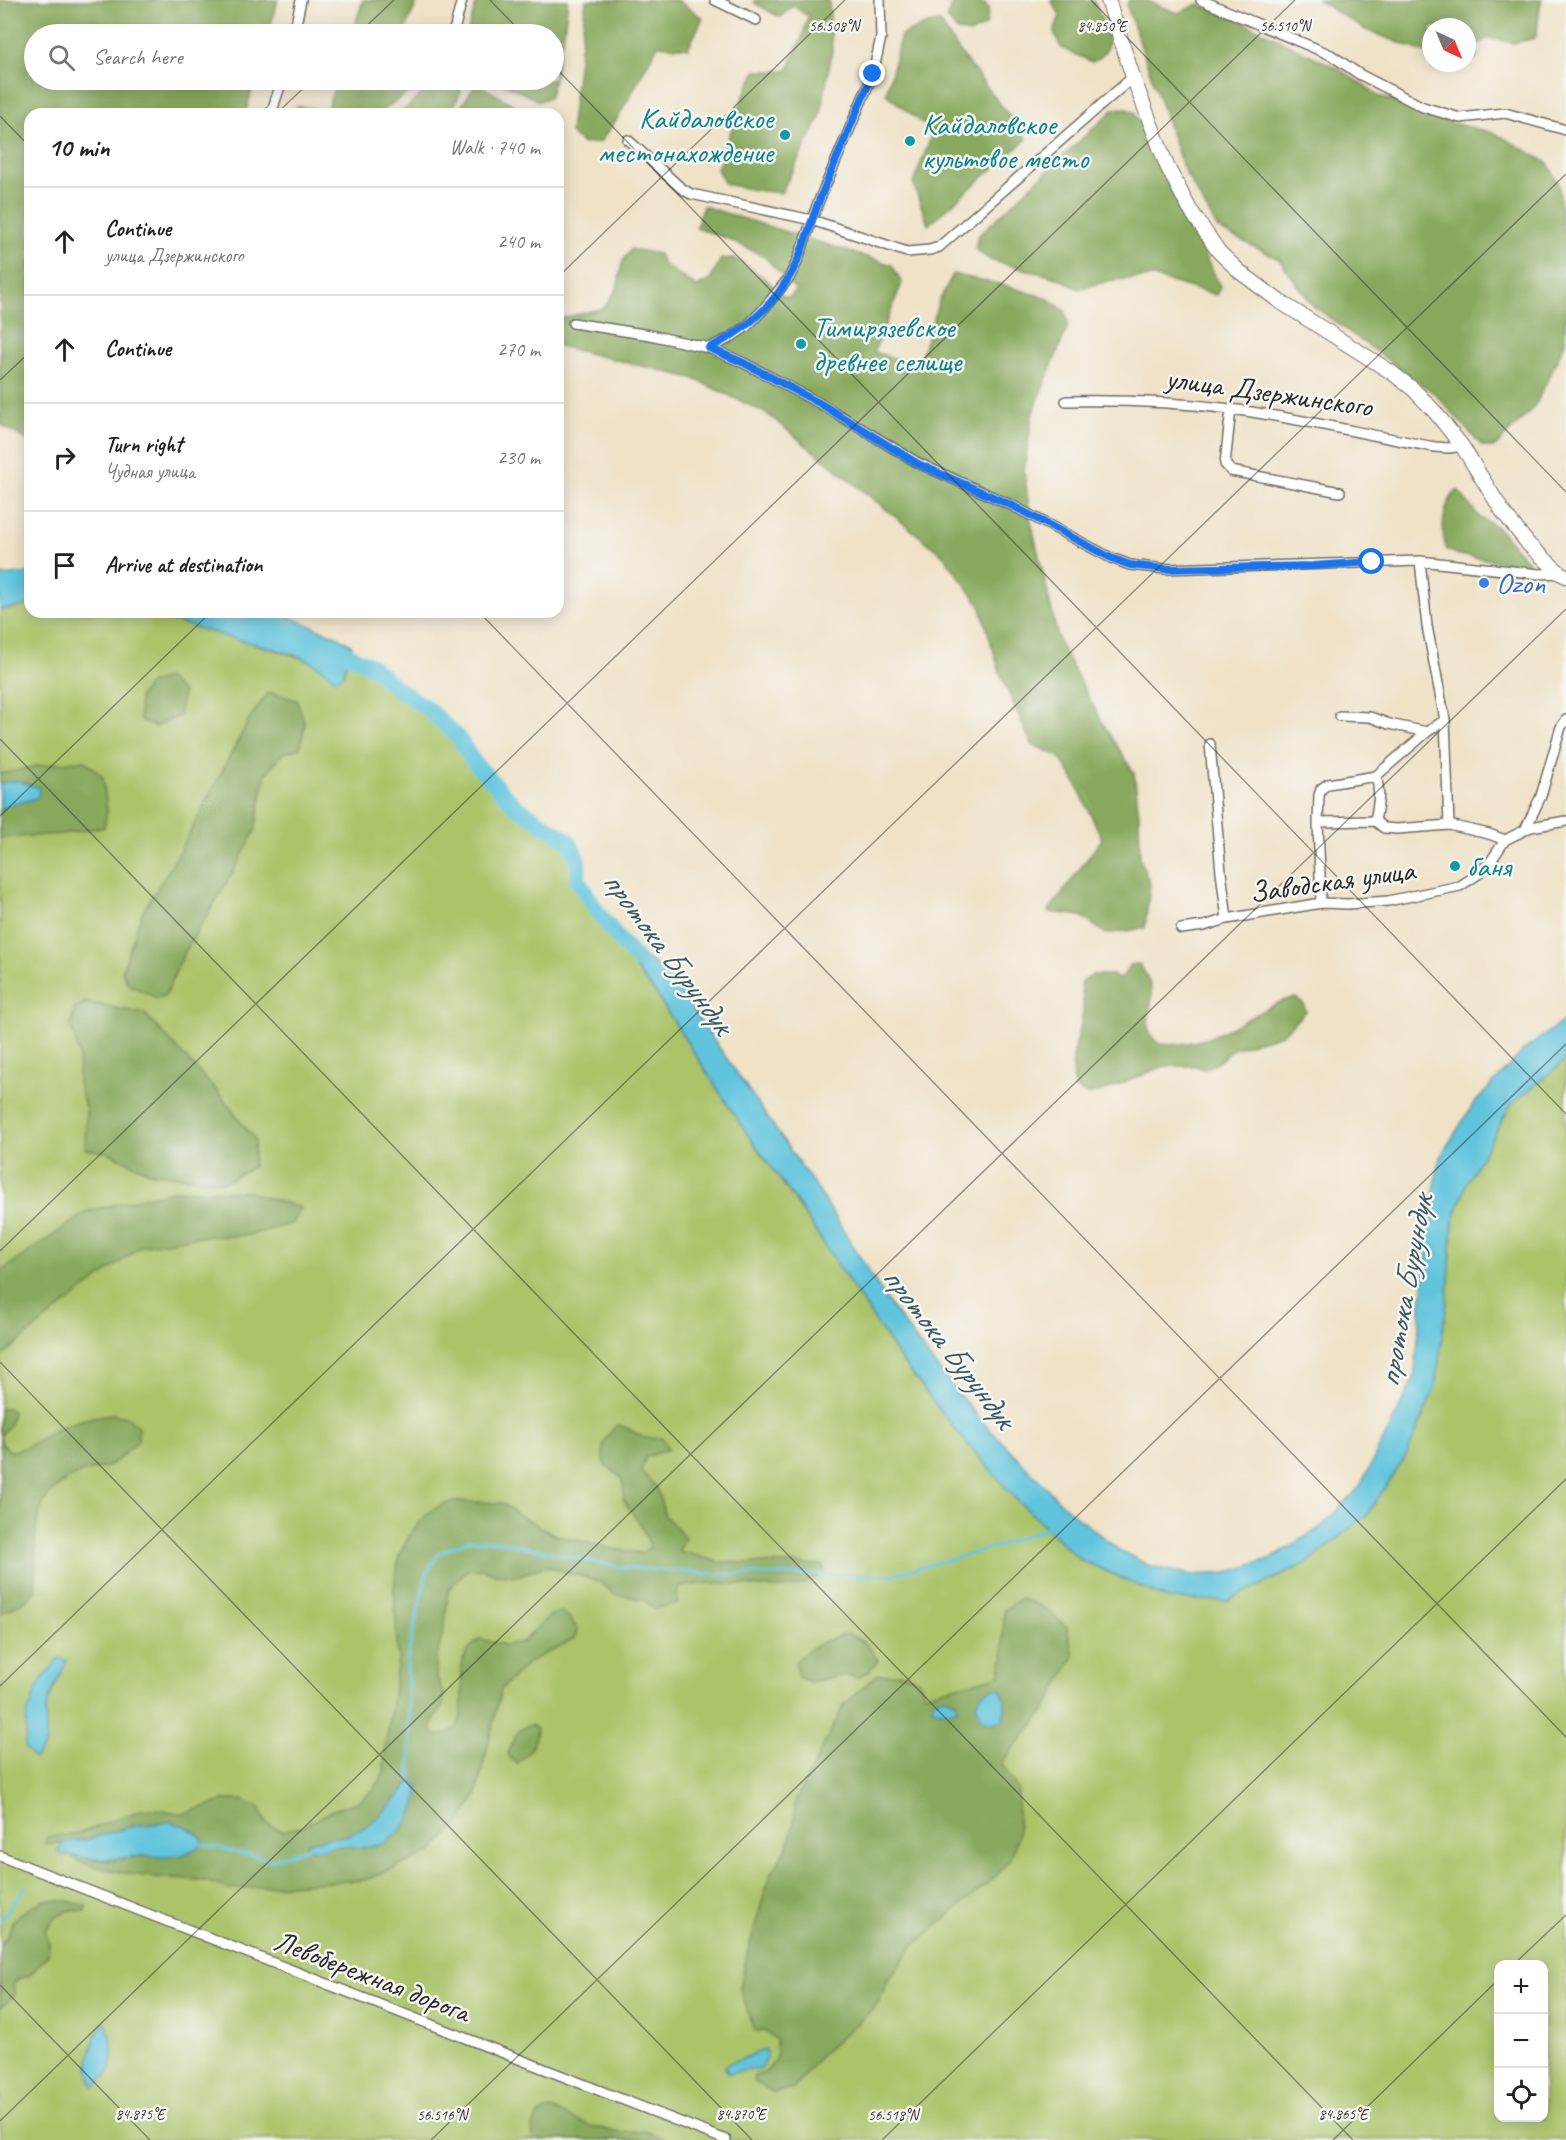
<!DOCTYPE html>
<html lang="en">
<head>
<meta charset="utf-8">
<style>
	body { margin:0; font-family:Caveat,sans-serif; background:#f6f6f6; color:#222 }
	.controls { position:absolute; right:18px; bottom:18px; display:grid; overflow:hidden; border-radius:12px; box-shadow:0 3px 15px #0003 }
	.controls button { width:54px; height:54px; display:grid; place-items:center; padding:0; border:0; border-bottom:2px solid #e0e0e0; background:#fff; color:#222; font:30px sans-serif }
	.compass { position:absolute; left:1422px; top:18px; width:54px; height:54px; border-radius:50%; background:#fff; box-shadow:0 3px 15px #0003; rotate:136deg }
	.stop { position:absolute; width:18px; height:18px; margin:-14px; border:4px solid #1a73e8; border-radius:50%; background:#fff }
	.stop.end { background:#1a73e8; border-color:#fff; box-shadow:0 2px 6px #0008 }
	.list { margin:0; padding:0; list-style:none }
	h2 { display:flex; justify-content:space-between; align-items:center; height:78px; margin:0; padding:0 24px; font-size:26px }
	h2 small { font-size:20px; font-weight:400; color:#767676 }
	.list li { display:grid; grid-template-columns:39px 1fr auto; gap:18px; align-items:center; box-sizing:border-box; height:108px; padding:0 24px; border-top:2px solid #e0e0e0 }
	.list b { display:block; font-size:22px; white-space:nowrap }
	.list p { margin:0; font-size:20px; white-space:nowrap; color:#767676 }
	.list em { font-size:20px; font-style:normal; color:#767676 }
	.icon { flex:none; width:33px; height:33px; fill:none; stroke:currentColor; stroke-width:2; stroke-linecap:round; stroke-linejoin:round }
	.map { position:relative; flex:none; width:1566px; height:2140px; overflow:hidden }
	.search { position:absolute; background:#fff; box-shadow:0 3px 15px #0003; left:24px; top:24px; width:540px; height:66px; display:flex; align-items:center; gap:15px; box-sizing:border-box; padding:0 21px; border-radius:33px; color:#767676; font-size:22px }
	.panel { position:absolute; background:#fff; box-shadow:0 3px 15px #0003; left:24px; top:108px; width:540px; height:510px; border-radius:18px }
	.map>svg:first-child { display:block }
	.green { fill:#abc369; stroke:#6b774a; stroke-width:1.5; fill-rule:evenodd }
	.forest { fill:#88a95d; stroke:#5a6a44; stroke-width:1.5 }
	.water { fill:#60c4dd; stroke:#467884; stroke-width:1.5 }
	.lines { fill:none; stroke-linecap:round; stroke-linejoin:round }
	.stream { stroke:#60c4dd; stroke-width:3 }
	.river { stroke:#60c4dd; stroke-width:16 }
	.street-casing { stroke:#706b62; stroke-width:12 }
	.secondary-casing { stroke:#706b62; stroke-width:16 }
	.street { stroke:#fff; stroke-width:9 }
	.secondary { stroke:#fff; stroke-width:14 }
	.route { stroke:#1a73e8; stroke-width:8 }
	.ticks { fill:none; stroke:#2b2b2b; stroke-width:1.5; stroke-opacity:0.45 }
	.culture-dot { fill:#0f9aa8; stroke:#f6f6f2; stroke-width:2 }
	.shop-dot { fill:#3f7fe0; stroke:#f6f6f2; stroke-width:2 }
	.labels { text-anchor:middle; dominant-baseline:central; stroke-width:5; stroke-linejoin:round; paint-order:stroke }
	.culture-label { font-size:30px; fill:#0d838f; stroke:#f6f6f2; text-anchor:start }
	.street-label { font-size:30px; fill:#2b2b2b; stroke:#f6f6f2 }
	.shop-label { font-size:30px; fill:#366cbe; stroke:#f6f6f2; text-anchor:start }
	.water-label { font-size:32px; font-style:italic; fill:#3b5960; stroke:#f6f6f2 }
	.ticks-label { font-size:15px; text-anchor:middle; fill:#2b2b2b; stroke:#f6f6f2; stroke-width:5; stroke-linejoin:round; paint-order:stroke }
</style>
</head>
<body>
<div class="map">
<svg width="1566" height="2140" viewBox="0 0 1566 2140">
	<rect width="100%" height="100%" fill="#f6f6f2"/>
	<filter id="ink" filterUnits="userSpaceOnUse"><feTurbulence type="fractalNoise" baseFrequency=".0167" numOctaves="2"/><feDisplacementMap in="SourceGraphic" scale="12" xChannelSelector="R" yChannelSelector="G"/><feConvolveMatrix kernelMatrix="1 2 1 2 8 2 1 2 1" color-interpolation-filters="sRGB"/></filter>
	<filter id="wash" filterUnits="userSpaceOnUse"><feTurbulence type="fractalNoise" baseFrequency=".008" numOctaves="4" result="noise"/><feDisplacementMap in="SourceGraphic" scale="24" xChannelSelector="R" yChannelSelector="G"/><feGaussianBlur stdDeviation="1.35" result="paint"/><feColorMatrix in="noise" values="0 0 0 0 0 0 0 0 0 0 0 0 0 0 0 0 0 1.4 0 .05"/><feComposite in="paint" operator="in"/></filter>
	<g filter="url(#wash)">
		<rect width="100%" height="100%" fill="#efe2c7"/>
		<path class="green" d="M30,605V612H132L162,617L296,656L326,669L344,665L350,655L372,666L396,688L428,709L458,737L473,761L514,805L569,841L578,861V881L599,914L625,946L635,968L656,994L741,1125L794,1199L899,1357L952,1426L1015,1498L1079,1559L1168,1599L1227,1600L1309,1562L1435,1388L1448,1295L1453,1221L1467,1182L1511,1105L1566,1060V2140H0V610ZM133,1826L73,1856L66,1854L61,1847V1842L85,1840ZM1498,1964H1544V2118H1498Z"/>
		<path class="forest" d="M0,0H278L268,34H34V80H255L245,114H30V442L0,424Z
			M363,0H418L403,34H352Z
			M477,0H568L564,32L550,97L539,101L497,80H554V34H467Z
			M586,0H677L703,18L688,48L658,45L619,116L600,142L583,144L570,133Z
			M755,0H829L832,51L820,118L781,193L755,190L725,184L717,169L744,95L756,71H787L803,35L808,16L793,6L780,17L754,3Z
			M956,0H979L989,8L986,25L972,33L957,31L947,18L950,8Z
			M1051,0H1093C1102,22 1122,49 1092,62L1061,48L1054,32L1060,15Z
			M1129,0H1145L1178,13L1198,4L1243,22L1339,69L1381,97L1452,123L1495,133L1548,163L1559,185L1562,225L1566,234L1565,343L1535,406L1494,448L1482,446L1435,394L1313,306L1279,259L1218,229L1184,170L1127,6Z
			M1318,0H1542C1537,13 1540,25 1535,38L1514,43L1489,38L1476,45L1477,58L1461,66L1453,63H1467V27H1431V55L1366,30Z
			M940,22L959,51L1027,139L928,225L913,183L933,132L886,94L901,35L927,24Z
			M337,80H410L413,82L411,91L376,114H290L298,106L326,111Z
			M437,80C449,79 454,81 461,91L450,114H400Z
			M474,87L485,88L529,114H459L460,108Z
			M1125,108L1134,112L1220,286L1217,295L1153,277L1112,280L1078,289L1061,279L990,260L975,249L978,236L1114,109Z
			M703,206L892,265L902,283L874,352L918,366L939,301L953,274L1003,285L1047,298L1065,311L1068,326L1032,415L1024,471L1031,522L1059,642L1102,722L1134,773L1139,813L1140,859L1150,884L1145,928L1106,934L1081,916L1048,912L1102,839L1077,785L1059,756L1032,745L1000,673L980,605L943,555L766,413L692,378L558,346V319L604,308L617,289L622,263L631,249L659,254L663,264L697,287L710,280L721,259L734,258L767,280L783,296L790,297L796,290L765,257L729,239L696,228Z
			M1458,490L1480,518L1496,526L1528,562L1527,565L1522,567L1499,561L1458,555L1447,550C1440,531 1442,503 1458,490Z
			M167,678L183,693L179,716L155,727L140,720L139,697L151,683Z
			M269,692L297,700L305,724L300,748L282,754L265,775L255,831L235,869L183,955L165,996L156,998L128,984L122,971L142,913L178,855L251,716Z
			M84,760L103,777L107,811L104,827L61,834L0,838V774L37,766Z
			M1139,964C1145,973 1150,980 1151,991C1154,1013 1138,1027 1159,1044C1211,1049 1241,1018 1285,1000L1296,998L1302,1002L1306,1011L1282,1034L1233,1049L1217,1063L1204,1069L1195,1066H1164L1099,1093L1086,1094L1076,1089C1066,1054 1080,1043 1083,1011C1084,1002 1082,992 1081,983L1092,975H1113L1118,979L1122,978L1130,965Z
			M85,1002L145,1014L216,1090L255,1140L253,1167L225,1182L189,1178L149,1172L107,1152L85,1149L86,1110L78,1083L79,1055L71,1026L74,1009Z
			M177,1190L249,1192L301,1208L292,1223L250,1235L195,1237L141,1246L55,1312L0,1358V1272L88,1211Z
			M8,1408L13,1412L9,1426L0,1436V1409Z
			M112,1414L128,1417L138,1427V1440C130,1449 121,1459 110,1465C102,1469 92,1469 83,1472C22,1496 38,1540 35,1591C26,1602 13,1608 0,1613V1437L2,1444L10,1451C28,1450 45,1434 61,1427C78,1420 94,1416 112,1414Z
			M617,1425C632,1428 635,1435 646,1438C651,1439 657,1438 662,1438L668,1449L646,1457L641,1471L657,1488L665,1516L685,1538L679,1551L719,1562L822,1565L825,1572C787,1601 753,1581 711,1583C700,1583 689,1586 679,1587L676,1594L678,1603L654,1609L645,1601L633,1597L615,1595L600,1582L546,1566L516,1576L495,1574L484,1569L467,1570L448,1590L445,1623L436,1661V1675L444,1696L443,1707L434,1719L431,1730L435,1735C474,1738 459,1688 462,1666C463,1655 472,1645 480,1639L504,1645L523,1642L549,1616L562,1612L570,1618L577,1629L575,1638L528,1663L501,1689L476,1796L462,1820L432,1852L365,1880L227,1889C204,1877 180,1879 155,1877C128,1875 103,1869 77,1861L73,1856C84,1858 95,1861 106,1861C119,1861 131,1856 144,1856C165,1856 184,1859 202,1844L201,1836L185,1826H133L85,1840L61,1842L49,1845L45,1842L47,1837L80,1833L141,1810L157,1809L183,1814L225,1800H242L259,1807L266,1823L282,1831L303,1826L336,1809L360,1801L374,1789L384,1773L385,1751L398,1659L394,1588L399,1556L412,1531L427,1514L443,1504L454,1501L502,1503L519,1515L555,1535L614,1549L642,1553L650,1547C645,1528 634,1516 623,1499C626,1480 620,1474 605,1466C600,1447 603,1439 617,1425Z
			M1020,1599L1041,1606L1067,1627L1074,1656L1044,1712L1001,1763L1018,1790V1836L1011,1858L997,1875L913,1946L887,1982L880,2000L871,2011L820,2056L794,2088L773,2093L753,2081L754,2076L766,2072L777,2058L776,2040L767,2032L754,2030L740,1988L747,1954L770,1875L788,1846L794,1822L795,1802L844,1705L877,1675L901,1674L918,1679L925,1694L999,1676L1003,1659L1004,1610Z
			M848,1634C863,1640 871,1647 878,1661L868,1672L858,1677L846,1675L810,1682L798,1677L795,1662C813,1645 824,1640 848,1634Z
			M532,1725L537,1729C535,1744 530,1754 517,1763L511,1759L508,1754C514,1740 516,1727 532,1725Z
			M44,1900L68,1901L86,1906L85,1911L68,1910L54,1919L45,1930L49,1943L48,1955L29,1976L19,1978L13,1985L15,1994L0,2009V1945L8,1935L12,1922L19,1914Z
			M552,2109L587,2125L620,2133L645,2131L669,2140H533C531,2125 536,2112 552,2109Z"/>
		<path class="water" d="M30,573V605L0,610V576Z
			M132,612H277L339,637L352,646C350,656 344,663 344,674L336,680C311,654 269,648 235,639C200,629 167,618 132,612Z
			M17,781L39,787L38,797C25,803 13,803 0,809V783Z
			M625,946L666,971L824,1199L889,1304L934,1364L979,1418L1065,1507L1119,1550L1150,1566L1191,1575L1227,1573L1272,1558L1321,1527L1359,1488L1414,1379L1431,1207L1440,1157L1473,1105L1524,1050L1566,1019V1060L1511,1105L1467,1182L1453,1221L1448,1295L1435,1388L1406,1456L1367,1515L1309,1562L1227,1601L1168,1599L1079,1559L1015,1498L952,1426L899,1357L794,1199L741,1125L656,994L635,968Z
			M59,1658L67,1661C60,1676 49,1694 46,1711C43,1733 54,1741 34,1759L25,1748L27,1714L40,1682Z
			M999,1688C1008,1699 1005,1708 1003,1720L994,1723L983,1721L976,1705C979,1692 987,1690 999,1688Z
			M945,1697L957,1702V1708L948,1712L932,1708L933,1701L937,1698Z
			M412,1780L419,1787C417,1815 398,1843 370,1847C359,1849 349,1845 338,1846C327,1847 316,1852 306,1848L307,1843C322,1837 339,1839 353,1833C376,1824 397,1799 412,1780Z
			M170,1822L185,1826L201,1836L202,1844C190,1854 174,1858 158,1857C152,1857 146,1855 140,1856C113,1859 92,1862 66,1854L62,1855L57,1851L61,1847V1842L85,1840L133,1826Z
			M105,2021C115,2049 120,2067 94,2087C83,2068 92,2037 105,2021Z
			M765,2050L767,2057L762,2068L729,2073L724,2067C732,2061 738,2060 747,2057C754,2055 757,2051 765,2050Z"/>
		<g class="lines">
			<path class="stream" d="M411,1782L407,1659L427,1572L439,1553L469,1540L503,1542L619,1567L714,1574L892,1575L999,1546L1048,1527
				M198,1843L271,1860L307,1848
				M0,1921L26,1886"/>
			<path class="river" d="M331,647L372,666L396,688L428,709L458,737L473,761L514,805L569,841L578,861V880L599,914L620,941L639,961"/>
		</g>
	</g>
	<g filter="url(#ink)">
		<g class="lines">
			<g class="street-casing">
				<path id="street" d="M715,0L756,20
					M1201,0L1331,55L1359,74L1423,107L1460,118L1505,113L1566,130
					M294,34L301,0
					M453,34L462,0
					M271,114L282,80
					M628,140L681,188L691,194L812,220L907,252L930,250L939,247L1133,77
					M573,323L650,335L709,348L744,363L821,404L918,463L1013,506L1111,558L1130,565L1165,569L1420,561L1539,574L1560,573
					M709,348L728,339L746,327L761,312L789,278L797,262L818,203L873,74L881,37L880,0
					M1066,401C1122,400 1176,402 1231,409C1300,418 1367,435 1435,447L1449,448L1462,446
					M1231,409L1225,464L1231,471L1340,492
					M1420,561L1427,626L1445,720L1449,825
					M1340,716L1370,717L1389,724L1427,732
					M1210,744L1221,872L1227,919
					M1375,821C1378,805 1381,792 1376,776
					M1318,822L1375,821L1384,828L1397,829L1449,825L1489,834L1505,840L1531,827L1566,821
					M1525,830L1541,796L1561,727L1566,720
					M1321,903L1318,822L1319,795L1321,789L1328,784L1376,776L1427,732L1445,720
					M1181,929L1204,926L1227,919L1321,903L1348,904L1388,901L1460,886L1477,875L1491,861L1505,840
					M0,1856L726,2140"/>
			</g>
			<g class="secondary-casing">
				<path id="secondary" d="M1108,0L1133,77L1167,166L1189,208L1219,252L1240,272L1279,301L1391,372L1413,389L1435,412L1462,446L1503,512L1529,545L1560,573L1566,576"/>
			</g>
			<use href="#street" class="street"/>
			<use href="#secondary" class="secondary"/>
		</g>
	</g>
	<g class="lines" filter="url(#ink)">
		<path class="route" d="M873,74C855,115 838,155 821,196C812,218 806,242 796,264C778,302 746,330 709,348L744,363L821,404L918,464L1013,506L1111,558L1130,565L1165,569L1313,566L1372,562"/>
	</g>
	<path class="ticks" d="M490,0L523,34M1091,0L1566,492M358,34L394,0M554,66L1566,1114M276,114L312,80M0,116L30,147M558,277L845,0M0,380L30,352M479,612L1566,1737M0,739L1353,2140M0,816L211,612M0,1251L1295,0M0,1362L752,2140M0,1686L1566,174M1514,1964L1566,1915M0,1985L150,2140M0,2121L1566,609M431,2140L1566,1044M882,2140L1566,1479M1333,2140L1498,1980"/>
	<g class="culture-dot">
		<circle cx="785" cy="135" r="6"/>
		<circle cx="910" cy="141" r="6"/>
		<circle cx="801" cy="344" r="6"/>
		<circle cx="1455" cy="866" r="6"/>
	</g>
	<circle class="shop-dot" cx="1484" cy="583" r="6"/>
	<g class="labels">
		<g class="culture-label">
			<text x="773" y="118" text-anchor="end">Кайдаловское<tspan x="773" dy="34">местонахождение</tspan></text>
			<text x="922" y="124">Кайдаловское<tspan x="922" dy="34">культовое место</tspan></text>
			<text x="813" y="327">Тимирязевское<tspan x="813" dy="34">древнее селище</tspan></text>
			<text x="1467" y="866">баня</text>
		</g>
		<g class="street-label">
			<text transform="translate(1269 392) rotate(8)">улица Дзержинского</text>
			<text transform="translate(1332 881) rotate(-8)">Заводская улица</text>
			<text transform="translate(372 1976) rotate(21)">Левобережная дорога</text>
		</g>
		<g class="shop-label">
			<text x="1496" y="583">Ozon</text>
		</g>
		<g class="water-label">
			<text transform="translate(668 952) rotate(53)">протока Бурундук</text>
			<text transform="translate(1405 1291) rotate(-80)">протока Бурундук</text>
			<text transform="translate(949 1347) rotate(52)">протока Бурундук</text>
		</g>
	</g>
	<g class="ticks-label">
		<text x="834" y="31">56.508°N</text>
		<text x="1285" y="31">56.510°N</text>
		<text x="1102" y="31">84.850°E</text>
		<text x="140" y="2119">84.875°E</text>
		<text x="741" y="2119">84.870°E</text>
		<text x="1343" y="2119">84.865°E</text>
		<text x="442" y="2120">56.516°N</text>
		<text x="893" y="2120">56.518°N</text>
	</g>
</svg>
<div class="controls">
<button>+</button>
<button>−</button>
<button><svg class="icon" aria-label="locate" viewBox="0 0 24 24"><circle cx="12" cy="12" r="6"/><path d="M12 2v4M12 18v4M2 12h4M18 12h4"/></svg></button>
</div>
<svg class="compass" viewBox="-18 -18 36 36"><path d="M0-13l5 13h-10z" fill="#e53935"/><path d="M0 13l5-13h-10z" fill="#767676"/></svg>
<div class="stop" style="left:1372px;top:562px"></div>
<div class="stop end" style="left:873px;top:74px"></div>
<div class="search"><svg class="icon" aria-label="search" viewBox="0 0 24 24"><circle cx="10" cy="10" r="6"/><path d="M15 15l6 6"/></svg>Search here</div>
<section class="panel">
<h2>10 min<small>Walk · 740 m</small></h2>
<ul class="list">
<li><svg class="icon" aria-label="ahead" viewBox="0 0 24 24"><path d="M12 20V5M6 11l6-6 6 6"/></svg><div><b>Continue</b><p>улица Дзержинского</p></div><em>240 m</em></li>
<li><svg class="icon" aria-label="ahead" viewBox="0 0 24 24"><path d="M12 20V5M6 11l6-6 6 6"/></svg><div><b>Continue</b></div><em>270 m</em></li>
<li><svg class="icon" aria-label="right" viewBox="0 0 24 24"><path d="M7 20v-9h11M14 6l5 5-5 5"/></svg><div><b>Turn right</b><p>Чудная улица</p></div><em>230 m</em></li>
<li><svg class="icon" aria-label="arrive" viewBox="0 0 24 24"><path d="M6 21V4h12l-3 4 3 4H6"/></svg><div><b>Arrive at destination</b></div></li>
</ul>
</section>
</div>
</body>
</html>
